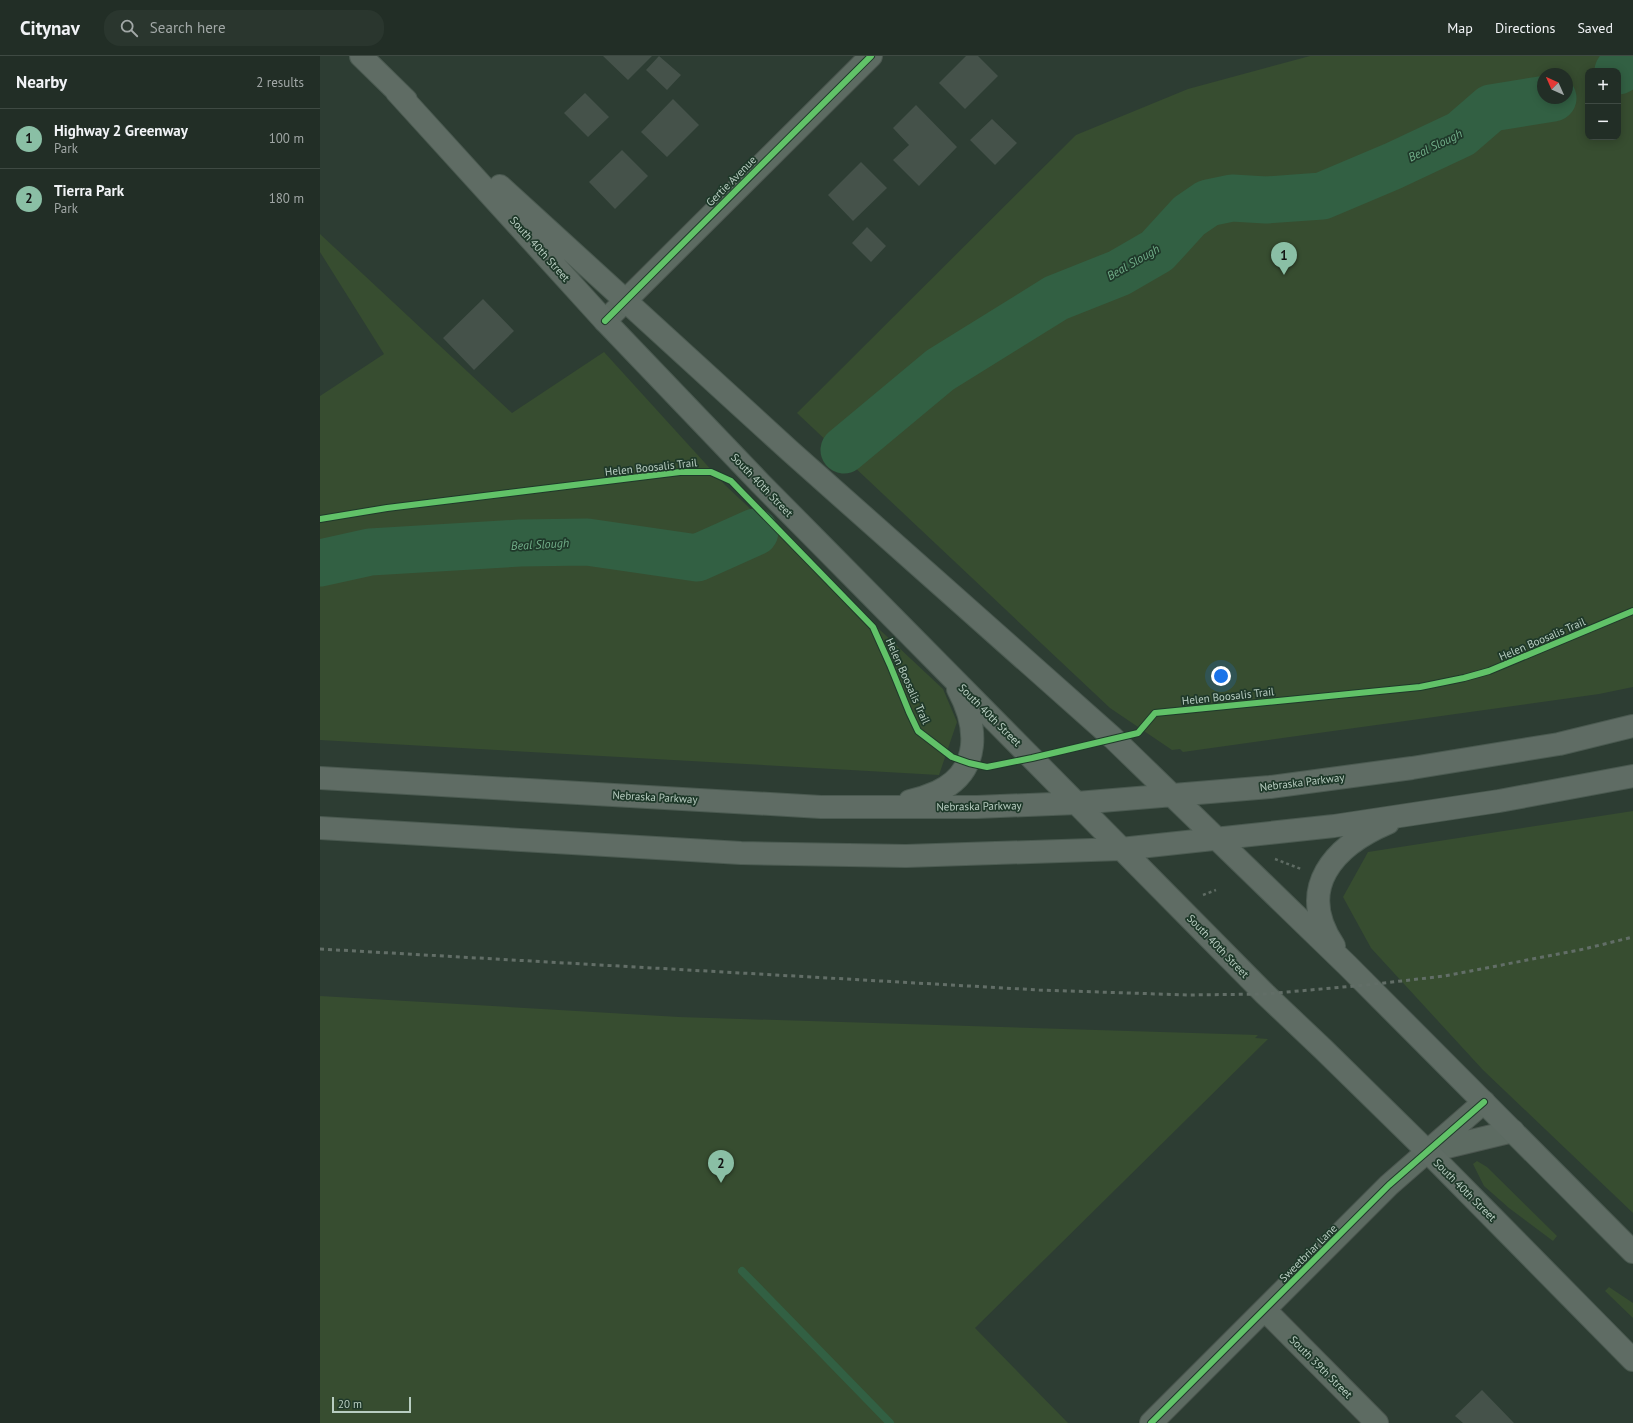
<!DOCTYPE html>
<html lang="en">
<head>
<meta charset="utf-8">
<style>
	body { margin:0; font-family:"PT Sans",sans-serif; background:#2a362e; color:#f1f3f6 }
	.controls { position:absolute; right:12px; top:12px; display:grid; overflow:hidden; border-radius:8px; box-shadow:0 2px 10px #0003 }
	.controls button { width:36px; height:36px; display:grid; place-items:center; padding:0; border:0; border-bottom:1px solid #3f4a43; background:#222e26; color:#f1f3f6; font:20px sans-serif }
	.compass { position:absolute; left:1217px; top:12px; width:36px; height:36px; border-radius:50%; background:#222e26; box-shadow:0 2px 10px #0003; rotate:315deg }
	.scale { position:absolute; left:12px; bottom:10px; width:79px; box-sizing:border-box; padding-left:4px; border:2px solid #b8cdc1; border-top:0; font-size:11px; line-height:14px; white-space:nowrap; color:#b8cdc1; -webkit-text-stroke:3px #1f392a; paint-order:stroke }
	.you { position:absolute; left:901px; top:620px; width:14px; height:14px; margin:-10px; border:3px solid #fff; border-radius:50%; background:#1a73e8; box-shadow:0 0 0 6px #1a73e833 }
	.badge { display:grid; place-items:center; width:26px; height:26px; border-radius:50%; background:#8abfa5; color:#111; font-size:13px; font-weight:700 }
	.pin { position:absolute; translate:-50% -33px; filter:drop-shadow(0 1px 2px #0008) }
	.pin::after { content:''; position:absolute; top:21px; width:14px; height:12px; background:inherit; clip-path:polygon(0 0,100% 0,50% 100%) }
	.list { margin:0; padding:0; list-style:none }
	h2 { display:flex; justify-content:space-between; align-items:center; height:52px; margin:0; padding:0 16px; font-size:17px }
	h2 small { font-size:13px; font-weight:400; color:#a2a8a7 }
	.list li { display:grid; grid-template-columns:26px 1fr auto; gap:12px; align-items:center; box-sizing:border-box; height:60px; padding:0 16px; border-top:1px solid #3f4a43 }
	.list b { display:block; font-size:15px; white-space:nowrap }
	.list p { margin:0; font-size:13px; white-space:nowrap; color:#a2a8a7 }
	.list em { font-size:13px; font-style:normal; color:#a2a8a7 }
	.icon { flex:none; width:22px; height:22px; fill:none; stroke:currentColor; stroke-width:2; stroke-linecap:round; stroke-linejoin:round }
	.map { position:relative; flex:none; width:1313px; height:1367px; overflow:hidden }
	header { display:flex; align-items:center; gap:24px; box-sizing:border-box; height:56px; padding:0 20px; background:#222e26; border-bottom:1px solid #3f4a43 }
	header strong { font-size:19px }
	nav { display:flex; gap:22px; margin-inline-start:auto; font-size:14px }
	.search { width:280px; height:36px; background:#2a362e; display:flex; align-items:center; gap:10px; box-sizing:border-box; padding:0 14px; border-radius:16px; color:#a2a8a7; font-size:15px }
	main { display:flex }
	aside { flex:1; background:#222e26 }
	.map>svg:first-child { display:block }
	.green { fill:#374d30; fill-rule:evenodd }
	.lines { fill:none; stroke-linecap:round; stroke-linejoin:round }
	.stream { stroke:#326043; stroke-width:8 }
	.river { stroke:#326043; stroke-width:47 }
	.building { fill:#45524a }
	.minor-casing { stroke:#4c5750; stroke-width:24 }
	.major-casing { stroke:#4b5a51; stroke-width:24 }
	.path { stroke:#5e6b63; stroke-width:2.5; stroke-dasharray:3 3; stroke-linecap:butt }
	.minor { stroke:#5d6b62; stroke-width:22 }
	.major { stroke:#5f6c64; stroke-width:22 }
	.rail { stroke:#626e67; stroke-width:3; stroke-dasharray:4 4; stroke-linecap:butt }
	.cycleway-casing { stroke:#1f392a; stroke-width:8 }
	.cycleway { stroke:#61c268; stroke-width:6 }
	.labels { text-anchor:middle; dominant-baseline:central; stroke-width:3.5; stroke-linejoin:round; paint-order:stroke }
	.street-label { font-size:11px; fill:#b8cdc1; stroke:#1f392a }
	.water-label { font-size:12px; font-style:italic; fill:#70ad88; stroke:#1f392a }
</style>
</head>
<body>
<header>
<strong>Citynav</strong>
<div class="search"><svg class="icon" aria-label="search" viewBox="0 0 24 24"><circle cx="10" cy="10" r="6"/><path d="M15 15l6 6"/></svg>Search here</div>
<nav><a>Map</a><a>Directions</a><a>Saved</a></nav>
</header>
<main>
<aside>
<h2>Nearby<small>2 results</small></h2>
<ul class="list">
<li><span class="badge">1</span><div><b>Highway 2 Greenway</b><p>Park</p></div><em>100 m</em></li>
<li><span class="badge">2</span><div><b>Tierra Park</b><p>Park</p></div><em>180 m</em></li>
</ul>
</aside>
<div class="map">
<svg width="1313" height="1367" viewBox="0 0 1313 1367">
	<rect width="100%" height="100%" fill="#2d3d33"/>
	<path class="green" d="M990,0H1313V631L1279,638L863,696L860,693L852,694L790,652L477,357L756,79L868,33ZM1268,15H1298V81H1268ZM1223,18H1247V42H1223Z
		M0,178L192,357L284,296L405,429L623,633L637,666L619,719L0,684V340L64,298L0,196Z
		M1313,755V1157L1163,1014L1051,892L1023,841L1048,796Z
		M0,940L359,961L938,979L935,982L948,983L655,1272L748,1367H0Z
		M1157,1105L1167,1111L1237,1180L1233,1185L1189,1152L1164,1130L1153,1108Z
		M1289,1231L1313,1247V1262L1285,1235Z"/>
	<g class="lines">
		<path class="stream" d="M422,1215L570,1367"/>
		<path class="river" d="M1298,15L1313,6
			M524,394L620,314L736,242L799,217L837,195L869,160L888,147L912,142L946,144L1002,140L1073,110L1141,78L1171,52L1233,42
			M0,507L50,496L200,487L267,486L377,502L435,476"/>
	</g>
	<path class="building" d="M283,0H332L308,24Z
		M339,0L361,19L347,34L326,14Z
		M646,0H658L678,20L645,53L619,27Z
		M265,37L289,61L268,81L244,57Z
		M353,43L379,69L347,101L321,76Z
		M596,49L637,91L599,130L573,104L589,89L573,72Z
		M672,63L697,87L675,109L650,84Z
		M302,94L328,120L295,153L269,126Z
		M541,106L567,132L533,165L508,139Z
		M547,171L566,190L551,206L532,187Z
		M163,243L194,275L154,314L123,282Z
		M1162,1334L1194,1367H1143L1135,1360Z"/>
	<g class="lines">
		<g class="minor-casing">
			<path id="minor" d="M285,265L551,0
				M1110,1095L1193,1075
				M945,1254L1057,1367
				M831,1367L1069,1129L1164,1046"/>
		</g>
		<g class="major-casing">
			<path id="major" d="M41,0L86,44
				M76,35L285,265L440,427L945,938L1003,993L1107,1095L1313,1304
				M180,130L470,395L793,682L1027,909L1313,1196
				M0,722L501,751H657L757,747L950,731L1092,712L1239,688L1313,670
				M590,745C599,743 608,740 617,736C662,715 658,670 638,633
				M0,772L421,797L586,800L801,793L1014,770L1179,745L1313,720
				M1014,890C975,832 1014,790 1068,767"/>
		</g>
		<path class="path" d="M955,803L981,813
			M883,839L896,834"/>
		<use href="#minor" class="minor"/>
		<use href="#major" class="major"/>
		<path class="rail" d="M0,893L719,934L868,939L945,938L1046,929L1125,920L1264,893L1313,881"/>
		<g class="cycleway-casing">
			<path id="cycleway" d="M285,265L551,0
				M0,463L67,452L360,416H391L411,425L553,571L570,609L589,656L598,675L632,701L649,707L667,711L712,702L818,677L835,657L1100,631L1144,622L1169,615L1313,555
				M831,1367L1069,1129L1164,1046"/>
		</g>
		<use href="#cycleway" class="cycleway"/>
	</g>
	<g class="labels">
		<g class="street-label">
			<text transform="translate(411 125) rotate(-45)">Gertie Avenue</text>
			<text transform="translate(220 193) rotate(48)">South 40th Street</text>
			<text transform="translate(331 411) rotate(-6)">Helen Boosalis Trail</text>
			<text transform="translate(442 429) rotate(46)">South 40th Street</text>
			<text transform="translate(1222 583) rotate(-23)">Helen Boosalis Trail</text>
			<text transform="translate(588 625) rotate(66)">Helen Boosalis Trail</text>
			<text transform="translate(908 640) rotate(-6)">Helen Boosalis Trail</text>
			<text transform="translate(670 659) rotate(45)">South 40th Street</text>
			<text transform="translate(982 726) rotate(-7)">Nebraska Parkway</text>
			<text transform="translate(335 741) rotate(3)">Nebraska Parkway</text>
			<text transform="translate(659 750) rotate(-1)">Nebraska Parkway</text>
			<text transform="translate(898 890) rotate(46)">South 40th Street</text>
			<text transform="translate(1145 1134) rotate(45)">South 40th Street</text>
			<text transform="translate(988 1197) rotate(-45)">Sweetbriar Lane</text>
			<text transform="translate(1001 1311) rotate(45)">South 39th Street</text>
		</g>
		<g class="water-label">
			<text transform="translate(1115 89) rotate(-26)">Beal Slough</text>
			<text transform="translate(813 206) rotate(-30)">Beal Slough</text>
			<text transform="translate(220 488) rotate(-3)">Beal Slough</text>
		</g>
	</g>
</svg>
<div class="controls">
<button>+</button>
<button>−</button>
</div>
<svg class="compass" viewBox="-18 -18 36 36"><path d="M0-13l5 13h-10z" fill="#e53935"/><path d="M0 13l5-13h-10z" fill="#a2a8a7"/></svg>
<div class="scale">20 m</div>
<div class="you"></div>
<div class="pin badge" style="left:964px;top:219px">1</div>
<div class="pin badge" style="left:401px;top:1127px">2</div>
</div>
</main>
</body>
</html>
